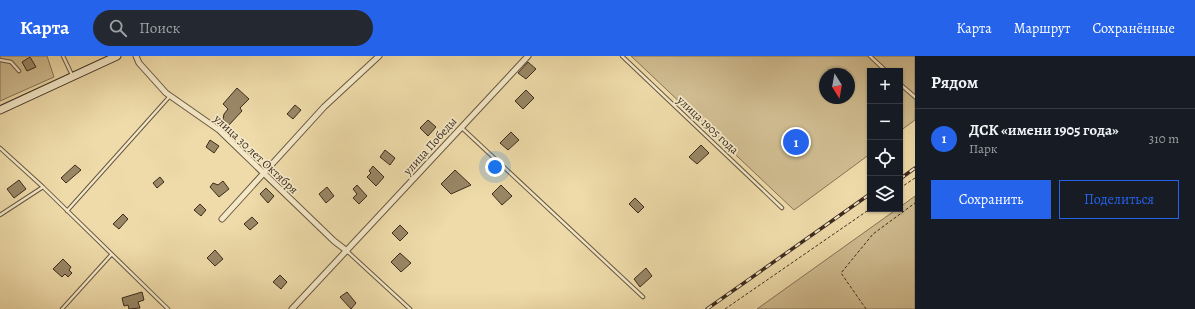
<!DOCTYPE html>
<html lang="ru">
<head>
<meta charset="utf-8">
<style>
	body { margin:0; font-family:Alegreya,serif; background:#242831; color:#f1f3f6 }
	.controls { position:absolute; right:12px; top:12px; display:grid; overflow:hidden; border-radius:0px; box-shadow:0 1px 3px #0004 }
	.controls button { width:36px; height:36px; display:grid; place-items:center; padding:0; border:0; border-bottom:1px solid #363941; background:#171b24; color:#f1f3f6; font:20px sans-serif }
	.compass { position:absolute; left:819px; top:12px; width:36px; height:36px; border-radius:50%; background:#171b24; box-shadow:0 1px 3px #0004; rotate:169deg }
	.you { position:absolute; left:495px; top:111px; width:14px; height:14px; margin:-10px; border:3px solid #fff; border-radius:50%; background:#1a73e8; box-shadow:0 0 0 6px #1a73e833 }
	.badge { display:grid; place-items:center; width:26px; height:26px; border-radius:50%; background:#2563eb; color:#fff; font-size:13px; font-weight:700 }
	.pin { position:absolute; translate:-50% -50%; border:2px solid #fff; box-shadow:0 1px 4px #0006 }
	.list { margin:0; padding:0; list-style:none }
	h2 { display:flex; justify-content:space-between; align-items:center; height:52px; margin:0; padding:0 16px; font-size:17px }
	h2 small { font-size:13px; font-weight:400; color:#9ea1a6 }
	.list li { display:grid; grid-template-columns:26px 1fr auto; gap:12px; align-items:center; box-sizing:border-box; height:60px; padding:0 16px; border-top:1px solid #363941 }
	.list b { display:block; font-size:15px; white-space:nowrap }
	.list p { margin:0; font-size:13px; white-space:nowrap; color:#9ea1a6 }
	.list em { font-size:13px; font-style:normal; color:#9ea1a6 }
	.actions { display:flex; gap:8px; padding:12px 16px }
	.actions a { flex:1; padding:9px 0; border:1px solid #2563eb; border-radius:0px; text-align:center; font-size:14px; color:#2563eb }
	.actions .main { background:#2563eb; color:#fff }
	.icon { flex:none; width:22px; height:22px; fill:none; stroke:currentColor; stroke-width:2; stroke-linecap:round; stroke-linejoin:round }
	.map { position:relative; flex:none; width:915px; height:253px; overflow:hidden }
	header { display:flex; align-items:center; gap:24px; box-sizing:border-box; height:56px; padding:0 20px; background:#2563eb; color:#fff }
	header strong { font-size:19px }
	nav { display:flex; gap:22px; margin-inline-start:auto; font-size:14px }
	.search { width:280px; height:36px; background:#242831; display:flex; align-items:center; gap:10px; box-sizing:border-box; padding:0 14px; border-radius:22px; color:#9ea1a6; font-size:15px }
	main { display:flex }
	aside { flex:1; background:#171b24 }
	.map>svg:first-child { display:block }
	.green { fill:#d0bd91; stroke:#867458; fill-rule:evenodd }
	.building { fill:#998766; stroke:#3c2b1e }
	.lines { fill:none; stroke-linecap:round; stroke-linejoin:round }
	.lane-casing { stroke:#685741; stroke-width:4.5 }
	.street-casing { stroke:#685741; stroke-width:7 }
	.secondary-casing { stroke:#3c2b1e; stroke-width:9 }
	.path { stroke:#3c2b1e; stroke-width:1; stroke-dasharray:3 2; stroke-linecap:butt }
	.lane { stroke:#f4e8c7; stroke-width:2.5 }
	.street { stroke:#f4e8c7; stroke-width:5 }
	.secondary { stroke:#f4e8c7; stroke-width:7 }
	.rail-casing { stroke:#3c2b1e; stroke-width:3.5 }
	.rail { stroke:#f4e8c7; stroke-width:2; stroke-dasharray:6; stroke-linecap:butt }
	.labels { text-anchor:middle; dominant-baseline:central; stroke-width:3.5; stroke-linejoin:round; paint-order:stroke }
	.street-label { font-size:12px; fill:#3c2b1e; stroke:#f4e8c7 }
</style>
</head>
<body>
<header>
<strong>Карта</strong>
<div class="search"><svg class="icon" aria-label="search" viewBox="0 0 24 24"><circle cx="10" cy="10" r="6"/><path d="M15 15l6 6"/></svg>Поиск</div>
<nav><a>Карта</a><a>Маршрут</a><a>Сохранённые</a></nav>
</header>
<main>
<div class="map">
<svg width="915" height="253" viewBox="0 0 915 253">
	<rect width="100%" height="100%" fill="#eedba9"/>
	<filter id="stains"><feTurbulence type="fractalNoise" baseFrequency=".005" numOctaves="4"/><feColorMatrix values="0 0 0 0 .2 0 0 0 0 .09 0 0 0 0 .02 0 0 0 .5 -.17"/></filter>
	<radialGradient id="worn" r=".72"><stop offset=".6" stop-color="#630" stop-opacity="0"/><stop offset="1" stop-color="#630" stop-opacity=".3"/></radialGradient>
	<path class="green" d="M0,0H47L54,21L0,45Z
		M631,0H915V64L900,75V15H870V98L794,154ZM825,18H849V42H825Z
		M915,140V253H757L897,153H900V151Z"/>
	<path class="building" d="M30,1L36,11L27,15L22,6Z
		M528,6L536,13L526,23L518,17Z
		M237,32L249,43L240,52L242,55L229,69L223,63L224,58L228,53L223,48Z
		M526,34L534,42L523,53L515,45Z
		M295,49L301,54L293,63L287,58Z
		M428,64L436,71L428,80L420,72Z
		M511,76L519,84L508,94L500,87Z
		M210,84L219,90L214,97L206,91Z
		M701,89L709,97L697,108L689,101Z
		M385,94L395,102L390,109L380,101Z
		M75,109L81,114L66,127L61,122Z
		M373,110L384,121L376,130L367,121L371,117L369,115Z
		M455,114L471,129L451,138L441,128Z
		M160,121L164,126L157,132L153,127Z
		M19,124L26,133L14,142L7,133Z
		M223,125L229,133L219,141L210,131L213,127L218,129Z
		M357,129L367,140L359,148L353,142L357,138L353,133Z
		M501,129L512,140L502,149L492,138Z
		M327,131L334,140L326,147L319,138Z
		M266,132L274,140L268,147L260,138Z
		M635,142L644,151L638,157L629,148Z
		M200,148L206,154L201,160L194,154Z
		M123,158L128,163L119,173L113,168Z
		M252,161L258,167L250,174L244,168Z
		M400,169L408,177L400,185L392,177Z
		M215,194L223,203L215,210L207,202Z
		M400,197L411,207L401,216L391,206Z
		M63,203L71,211L69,214L72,217L68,221L65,218L62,221L53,213Z
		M646,212L652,220L640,231L634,223Z
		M280,219L287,226L281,233L273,226Z
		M142,236L144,244L138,246L140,252L129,253L128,249L124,250L122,242Z
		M347,236L356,247L351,253L340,241Z"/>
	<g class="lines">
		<g class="lane-casing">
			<path id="lane" d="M63,0L72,19
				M622,0L782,152
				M870,0L886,15
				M0,4L11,6L19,15
				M900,28L915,41
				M462,72L643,241
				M0,92L43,131L168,253
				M67,155L170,40
				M0,159L43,131
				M348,196L410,253
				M62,253L111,199"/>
		</g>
		<g class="street-casing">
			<path id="street" d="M136,0L139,7L166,37L219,74L334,185L347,195
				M222,163L324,51L379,0
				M292,253L528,0"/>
		</g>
		<g class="secondary-casing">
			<path id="secondary" d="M0,54L117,0"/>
		</g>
		<path class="path" d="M900,132L915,122
			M725,253L870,153
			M866,253L841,217L873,178L915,147"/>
		<use href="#lane" class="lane"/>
		<use href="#street" class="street"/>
		<use href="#secondary" class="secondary"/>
		<g class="rail-casing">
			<path id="rail" d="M900,123L915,112
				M707,253L870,138"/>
		</g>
		<use href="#rail" class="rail"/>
	</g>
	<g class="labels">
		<g class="street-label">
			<text transform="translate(708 69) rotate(43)">улица 1905 года</text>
			<text transform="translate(430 90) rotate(-48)">улица Победы</text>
			<text transform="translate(256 98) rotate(43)">улица 30 лет Октября</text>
		</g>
	</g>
	<rect width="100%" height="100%" filter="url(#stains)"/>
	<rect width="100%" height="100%" fill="url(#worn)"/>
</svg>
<div class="controls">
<button>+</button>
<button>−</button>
<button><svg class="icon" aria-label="locate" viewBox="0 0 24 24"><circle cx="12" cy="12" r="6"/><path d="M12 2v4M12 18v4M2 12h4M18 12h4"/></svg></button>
<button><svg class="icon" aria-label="layers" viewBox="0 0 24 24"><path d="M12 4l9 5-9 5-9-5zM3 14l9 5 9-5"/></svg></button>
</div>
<svg class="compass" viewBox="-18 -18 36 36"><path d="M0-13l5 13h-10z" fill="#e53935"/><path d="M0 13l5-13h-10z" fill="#9ea1a6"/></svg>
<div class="you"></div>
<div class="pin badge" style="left:796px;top:86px">1</div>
</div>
<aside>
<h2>Рядом<small></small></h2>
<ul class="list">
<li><span class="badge">1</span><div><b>ДСК «имени 1905 года»</b><p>Парк</p></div><em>310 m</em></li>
</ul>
<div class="actions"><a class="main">Сохранить</a><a>Поделиться</a></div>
</aside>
</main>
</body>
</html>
